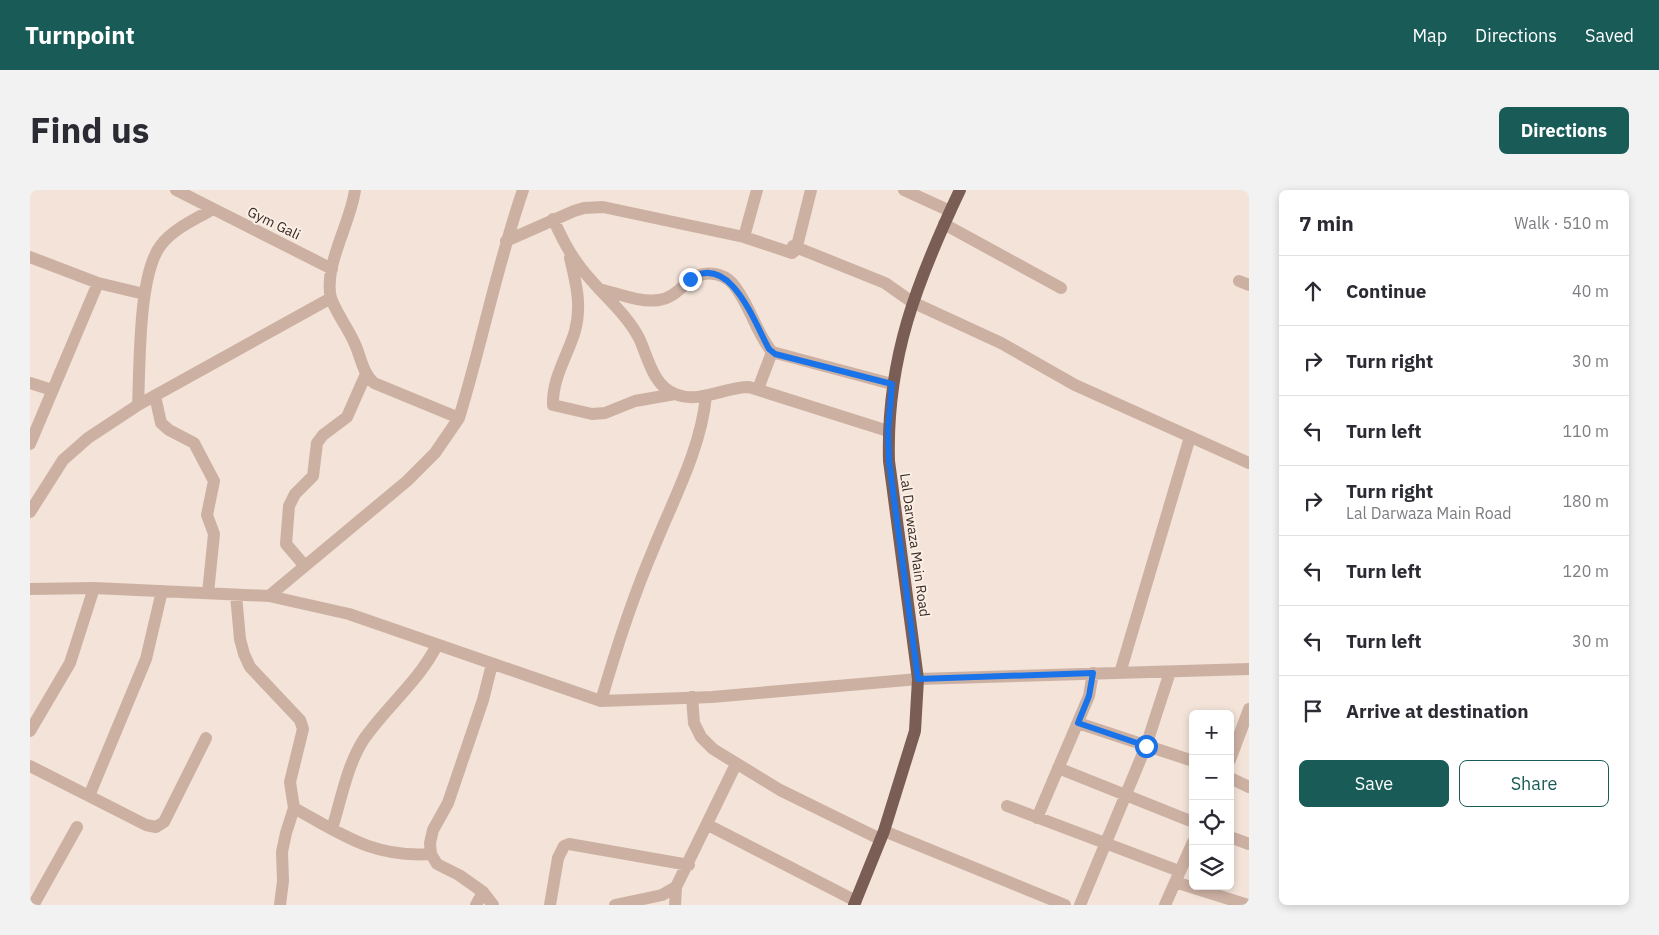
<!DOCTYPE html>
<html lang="en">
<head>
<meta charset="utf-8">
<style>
	body { margin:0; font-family:"IBM Plex Sans",sans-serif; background:#f2f2f3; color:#2b2b33 }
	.controls { position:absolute; right:15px; bottom:15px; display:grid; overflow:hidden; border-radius:8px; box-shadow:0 2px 8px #0003 }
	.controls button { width:45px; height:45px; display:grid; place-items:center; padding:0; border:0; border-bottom:1px solid #e1e1e2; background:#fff; color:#2b2b33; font:25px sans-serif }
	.stop { position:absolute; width:15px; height:15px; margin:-11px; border:4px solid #1a73e8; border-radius:50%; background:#fff }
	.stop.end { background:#1a73e8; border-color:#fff; box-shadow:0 1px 5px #0008 }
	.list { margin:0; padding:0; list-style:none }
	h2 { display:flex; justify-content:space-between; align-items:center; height:65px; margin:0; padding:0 20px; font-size:21px }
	h2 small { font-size:16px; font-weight:400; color:#7c7c81 }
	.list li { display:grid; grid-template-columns:32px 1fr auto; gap:15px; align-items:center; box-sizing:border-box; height:70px; padding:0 20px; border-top:1px solid #e1e1e2 }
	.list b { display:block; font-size:19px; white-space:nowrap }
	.list p { margin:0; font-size:16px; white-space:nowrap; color:#7c7c81 }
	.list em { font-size:16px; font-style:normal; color:#7c7c81 }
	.actions { display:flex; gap:10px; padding:15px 20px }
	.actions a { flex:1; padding:11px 0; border:1px solid #185b57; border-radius:8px; text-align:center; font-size:18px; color:#185b57 }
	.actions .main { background:#185b57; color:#fff }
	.icon { flex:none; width:28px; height:28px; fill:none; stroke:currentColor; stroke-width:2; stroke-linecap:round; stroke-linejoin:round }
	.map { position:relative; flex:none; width:1219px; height:715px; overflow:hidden; border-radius:8px }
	header { display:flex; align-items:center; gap:30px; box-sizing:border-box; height:70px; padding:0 25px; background:#185b57; color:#fff }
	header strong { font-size:24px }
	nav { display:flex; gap:28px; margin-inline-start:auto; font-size:18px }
	.intro { display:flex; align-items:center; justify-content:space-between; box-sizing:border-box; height:120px; padding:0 30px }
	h1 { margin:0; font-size:35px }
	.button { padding:12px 22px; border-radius:8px; background:#185b57; color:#fff; font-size:18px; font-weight:700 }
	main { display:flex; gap:30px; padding:0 30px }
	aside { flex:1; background:#fff; border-radius:8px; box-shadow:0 2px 8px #0003 }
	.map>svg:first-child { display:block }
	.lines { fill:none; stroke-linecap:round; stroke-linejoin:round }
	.minor { stroke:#ccb1a3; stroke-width:12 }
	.major { stroke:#7a5d55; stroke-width:12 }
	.route { stroke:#1a73e8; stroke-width:6 }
	.labels { text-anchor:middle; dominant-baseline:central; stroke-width:4; stroke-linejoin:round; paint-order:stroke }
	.street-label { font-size:14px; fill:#362926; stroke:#fbeee4 }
</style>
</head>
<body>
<header>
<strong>Turnpoint</strong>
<nav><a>Map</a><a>Directions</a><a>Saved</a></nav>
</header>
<div class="intro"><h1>Find us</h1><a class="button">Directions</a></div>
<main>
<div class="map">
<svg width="1219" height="715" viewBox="0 0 1219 715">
	<rect width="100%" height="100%" fill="#f3e3d8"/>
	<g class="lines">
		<path class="minor" d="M146,0L302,79
			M874,0L920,21
			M523,29C531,46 539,63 551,78C569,102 595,121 609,148C618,167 623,196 645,204C670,214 694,197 719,197L858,241
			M914,34L1031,98
			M714,47L727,0
			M476,51L544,21L554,18L573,17L714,47L762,63L766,60L781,0
			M763,56L855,93L882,112L971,153L1045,195L1219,273
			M0,67L68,93L114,104
			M540,68C546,93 552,115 545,141C538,165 522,188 523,215L562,224L575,223L605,211L645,204
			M1209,91L1219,95
			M569,99C587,103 610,113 629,110C652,107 659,79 685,84C691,85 697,88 702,93C719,112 725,141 742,162L862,194
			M0,193L22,200
			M728,199L742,162
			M125,206L131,233L139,240L164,253L184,291L177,325L184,344L178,403
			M108,215C110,176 108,84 131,55C143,39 164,30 181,20
			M429,228C452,153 467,75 493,0
			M0,254L68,93
			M0,322L33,270L58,248L108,215L301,108
			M274,375L256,354L259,316L265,304L283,286L287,253L293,245L317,227L336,184
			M0,399L64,398L239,406L319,424L571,511L682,507L888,489L1219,479
			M206,405L210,449L214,464L220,477L270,530L273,539L260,592L264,618L256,643L252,662L253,691L250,715
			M239,406L377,291L405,263L429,228L344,193C332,183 331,166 324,152C318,138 306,123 301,108C293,77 321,32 325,0
			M462,474L453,510L418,613L403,640L400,653L401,664L407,674L429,685L453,702L463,715
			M1090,483L1160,247
			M662,507L664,533L671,547L683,559L750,600L850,649
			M571,511C586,459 602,409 623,360C643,310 671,259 676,206
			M1048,533L1163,571
			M0,541L40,473L64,398
			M1200,570L1219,519
			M0,576L116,635L126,637L134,632L176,548
			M1028,578L1163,632
			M1200,588L1219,597
			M59,606L116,469L132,401
			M977,616L1149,681
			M264,618C313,645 343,668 401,664
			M1007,628L1059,506L1063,483
			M678,635L826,711
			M302,639C311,610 317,575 334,549C357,516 389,491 407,455
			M854,641L1035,715
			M1200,647L1219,654
			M1145,692L1218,715
			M5,712L47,637
			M446,715L453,702
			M520,715L528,668L534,656L539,654L659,675
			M585,715L632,705L646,697L706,574
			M645,715L646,697
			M1050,715L1116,556L1140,482
			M1135,715L1163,652"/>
		<path class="major" d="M824,715L854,641L885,541L888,489L859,271C856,169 887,91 930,0"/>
	</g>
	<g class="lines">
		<path class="route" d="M660,89C700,62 724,132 739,159L745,164L862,194L858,241L859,271L888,489L1063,483L1059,506L1048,533L1116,556"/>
	</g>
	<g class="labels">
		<g class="street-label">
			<text transform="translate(244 33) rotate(26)">Gym Gali</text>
			<text transform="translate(885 355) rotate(82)">Lal Darwaza Main Road</text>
		</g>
	</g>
</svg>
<div class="controls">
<button>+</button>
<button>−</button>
<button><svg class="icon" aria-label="locate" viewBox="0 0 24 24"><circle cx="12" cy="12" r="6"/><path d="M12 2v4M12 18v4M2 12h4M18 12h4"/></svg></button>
<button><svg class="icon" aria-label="layers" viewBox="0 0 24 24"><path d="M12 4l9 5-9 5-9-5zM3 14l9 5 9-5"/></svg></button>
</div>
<div class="stop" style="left:1116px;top:556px"></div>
<div class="stop end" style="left:660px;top:89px"></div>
</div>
<aside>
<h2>7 min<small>Walk · 510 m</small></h2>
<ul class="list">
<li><svg class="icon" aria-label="ahead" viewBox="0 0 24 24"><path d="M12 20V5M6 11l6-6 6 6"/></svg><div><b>Continue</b></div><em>40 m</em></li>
<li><svg class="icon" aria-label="right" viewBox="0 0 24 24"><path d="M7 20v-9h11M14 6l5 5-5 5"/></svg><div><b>Turn right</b></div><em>30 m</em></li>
<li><svg class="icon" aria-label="left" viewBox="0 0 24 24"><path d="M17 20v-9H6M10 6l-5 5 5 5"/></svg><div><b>Turn left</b></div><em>110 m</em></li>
<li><svg class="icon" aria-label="right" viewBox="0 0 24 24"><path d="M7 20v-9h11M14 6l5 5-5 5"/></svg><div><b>Turn right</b><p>Lal Darwaza Main Road</p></div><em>180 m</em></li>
<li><svg class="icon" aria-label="left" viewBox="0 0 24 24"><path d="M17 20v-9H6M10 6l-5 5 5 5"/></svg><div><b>Turn left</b></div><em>120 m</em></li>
<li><svg class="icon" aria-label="left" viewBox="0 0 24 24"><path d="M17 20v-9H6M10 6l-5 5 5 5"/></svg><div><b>Turn left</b></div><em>30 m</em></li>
<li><svg class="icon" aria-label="arrive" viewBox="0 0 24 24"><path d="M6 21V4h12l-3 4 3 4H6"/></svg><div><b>Arrive at destination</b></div></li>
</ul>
<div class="actions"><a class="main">Save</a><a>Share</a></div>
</aside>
</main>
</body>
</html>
